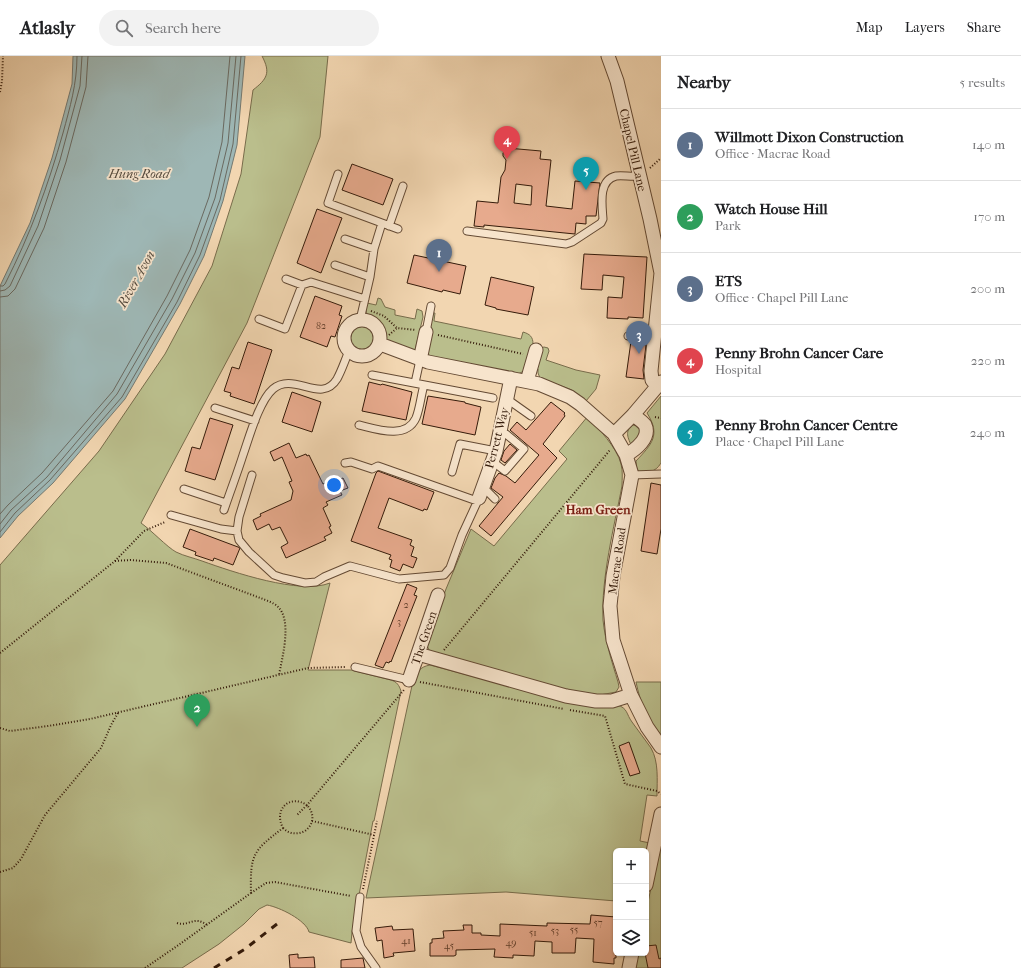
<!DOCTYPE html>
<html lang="en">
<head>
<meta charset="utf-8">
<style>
	body { margin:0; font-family:"IM FELL French Canon",serif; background:#f2f2f2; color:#202124 }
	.controls { position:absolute; right:12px; bottom:12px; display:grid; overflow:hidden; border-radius:6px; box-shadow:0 1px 3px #0004 }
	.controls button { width:36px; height:36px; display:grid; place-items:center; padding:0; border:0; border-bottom:1px solid #e0e0e0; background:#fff; color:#202124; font:20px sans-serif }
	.you { position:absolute; left:334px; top:429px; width:14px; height:14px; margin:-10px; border:3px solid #fff; border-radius:50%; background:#1a73e8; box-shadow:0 0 0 6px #1a73e833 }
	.badge { display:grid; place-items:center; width:26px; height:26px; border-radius:50%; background:#8f2418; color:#fff; font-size:13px; font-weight:700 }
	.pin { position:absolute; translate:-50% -33px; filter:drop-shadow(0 1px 2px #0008) }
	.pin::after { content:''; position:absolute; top:21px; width:14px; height:12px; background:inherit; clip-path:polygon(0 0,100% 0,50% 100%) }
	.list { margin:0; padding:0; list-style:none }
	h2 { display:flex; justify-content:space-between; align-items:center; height:52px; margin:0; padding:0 16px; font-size:17px }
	h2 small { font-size:13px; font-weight:400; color:#757577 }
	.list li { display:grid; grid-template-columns:26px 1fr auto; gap:12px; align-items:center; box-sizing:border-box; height:72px; padding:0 16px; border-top:1px solid #e0e0e0 }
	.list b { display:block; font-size:15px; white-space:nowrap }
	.list p { margin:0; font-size:13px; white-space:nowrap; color:#757577 }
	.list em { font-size:13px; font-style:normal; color:#757577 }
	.icon { flex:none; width:22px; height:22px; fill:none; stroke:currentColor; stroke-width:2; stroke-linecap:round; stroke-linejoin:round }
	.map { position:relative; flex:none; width:661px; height:912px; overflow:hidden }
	header { display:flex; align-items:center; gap:24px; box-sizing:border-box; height:56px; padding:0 20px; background:#fff; border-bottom:1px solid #e0e0e0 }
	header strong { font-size:19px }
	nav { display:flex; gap:22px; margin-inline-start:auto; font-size:14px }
	.search { width:280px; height:36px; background:#f2f2f2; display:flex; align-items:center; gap:10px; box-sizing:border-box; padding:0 14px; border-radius:22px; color:#757577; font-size:15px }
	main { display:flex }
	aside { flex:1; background:#fff }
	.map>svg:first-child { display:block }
	.green { fill:#babe8c; stroke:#786c4b }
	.water { fill:#9eb7b5; stroke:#747971 }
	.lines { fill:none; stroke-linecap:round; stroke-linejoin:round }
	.shore { stroke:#6a6960; stroke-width:1 }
	.building { fill:#e7aa8d; stroke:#351b0a; fill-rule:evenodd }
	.service-casing { stroke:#644a34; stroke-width:9 }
	.minor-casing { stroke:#644a34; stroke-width:15 }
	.path { stroke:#351b0a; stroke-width:2; stroke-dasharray:1 2; stroke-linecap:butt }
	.service { stroke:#f7e4cc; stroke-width:7 }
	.minor { stroke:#f7e4cc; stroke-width:13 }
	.rail { stroke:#351b0a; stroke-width:3; stroke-dasharray:7 7; stroke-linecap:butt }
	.labels { text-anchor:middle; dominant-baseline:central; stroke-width:3.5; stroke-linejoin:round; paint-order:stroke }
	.number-label { font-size:10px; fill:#623f2b }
	.street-label { font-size:12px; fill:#351b0a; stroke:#f7e4cc }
	.water-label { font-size:13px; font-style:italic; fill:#544a3d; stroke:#f7e4cc }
	.neighbourhood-label { font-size:13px; font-weight:bold; fill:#7a1f14; stroke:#f7e4cc }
</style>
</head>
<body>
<header>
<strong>Atlasly</strong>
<div class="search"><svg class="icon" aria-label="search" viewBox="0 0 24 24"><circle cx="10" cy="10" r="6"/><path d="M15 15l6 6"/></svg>Search here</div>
<nav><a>Map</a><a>Layers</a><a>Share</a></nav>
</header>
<main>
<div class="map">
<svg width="661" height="912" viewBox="0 0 661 912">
	<rect width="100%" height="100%" fill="#f2d6b1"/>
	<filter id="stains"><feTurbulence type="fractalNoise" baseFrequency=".005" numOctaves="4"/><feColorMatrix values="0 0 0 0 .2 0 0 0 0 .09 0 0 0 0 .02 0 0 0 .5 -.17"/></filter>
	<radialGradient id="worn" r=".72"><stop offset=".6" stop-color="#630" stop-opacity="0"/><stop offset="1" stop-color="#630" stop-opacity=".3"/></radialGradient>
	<path class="green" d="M262,0H328L320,81L247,267L141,467C151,474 167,491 176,496C184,500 194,502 202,505C233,516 300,539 330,527L308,614H351L391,624C397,626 399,629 401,635L374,765H373L352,876L351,887L309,876C306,864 279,851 267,849L259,853L244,868L219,888L182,912H0V509L99,395L165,298L212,210L241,118L253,34C267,23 271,17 262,0Z
		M378,242L381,243L385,251L395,254V259L415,263L417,253L422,255L423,261L415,294L412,295L385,285C382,280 382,275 379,270C372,259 363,264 367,247L376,249Z
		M434,257H435L434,265L521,283L523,276C530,278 533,281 533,288L524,315L518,318L426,300L432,258Z
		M350 282a12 12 0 1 1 24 0a12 12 0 1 1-24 0Z
		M544,291L548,292L549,295L546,304L576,314L600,319L596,333L586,345L572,334L540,322L538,317V313L535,312L541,292Z
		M661,340V407C655,417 648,416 637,417L636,405C652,388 661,379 647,357Z
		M588,360C598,373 617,391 621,408C623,415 622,423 622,430C614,471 601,522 603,564C605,585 612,606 618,626L619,631L616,636L600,639L579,637L431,597L427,590L429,579L446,533L471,473L494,490L567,403L559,395Z
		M633,369L639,370L641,378L632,391C628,382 624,375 633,369Z
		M430,609L572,647L617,649C628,652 626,658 632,666C638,675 645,683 651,692C659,706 657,724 657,740L647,739L640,785L650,787L646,804V795H616V845L506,836L366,842L413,625C418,616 419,611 430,609Z
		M636,626H661V679C647,665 640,645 636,626Z
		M661,787V912H634L637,897H646V855Z"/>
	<path class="water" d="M73,0H245L237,89L223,145L204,200L180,248L125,343L53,427L18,460L0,482V230L30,167L52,102L72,28Z"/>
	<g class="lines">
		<path class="shore" d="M0,230H3L5,228C30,179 48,130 63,77C70,51 77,28 77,0
			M0,235L5,234L10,230L38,170L60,104L80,30L82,0
			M0,241L8,240L15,233L44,172L66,106L86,31L88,0
			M0,458L8,449L42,417L113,335L167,240L190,194L209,141L222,86L230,0
			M0,468L11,454L47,421L117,338L172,243L195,197L215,142L228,87L236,0
			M0,476L15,457L50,424L122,341L177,246L200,199L220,144L233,88L241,0"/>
	</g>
	<path class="building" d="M507,92L541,95L540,103L551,104L546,150L572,153L575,125L600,127L596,160H586V168L576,167L575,178L484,169V171L474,170L477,145L498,147L501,121L505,114L506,104L503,100V97ZM516,128L532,130L531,149L514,147Z
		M352,108L393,123L383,149L342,134Z
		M317,153L342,162L321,217L297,207Z
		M584,198L647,201L643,262L628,261V263L607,262L608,241L622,242L624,221L603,219L602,234L581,233Z
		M414,199L466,210L460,238L443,234L442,236L407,227Z
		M491,221L534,231L528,259L496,253V252L485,249Z
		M315,240L342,250L339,259L342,260L335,281L331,280L327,291L300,281Z
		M631,285L641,286L640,288L646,289L643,314L644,323L626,321Z
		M248,286L272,294L254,348L230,340L231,337L224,335L232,311L239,313Z
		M369,326L381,329L382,328L412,336L406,364L362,355Z
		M292,336L321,346L312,376L282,366Z
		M428,340L465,346V347L481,351L475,379L422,368Z
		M551,346L565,357L564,358L565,360L543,388L557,402L491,480L479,470L503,441L491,432L495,422L499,417L506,420L515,427L539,399L510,374L517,366L526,374Z
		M210,362L233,369L215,424L185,415L192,391L200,393Z
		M289,387L296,402L306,398L307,400L309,399L323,428L334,423L335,425L343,422L348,432L340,435L342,439L326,446L328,449L323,452L331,470L329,471L332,477L324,481L326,484L286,502L281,491L288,487L280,471L272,474L269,468L257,474L253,464L261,460L260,458L291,444L293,435L289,426L292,425L282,401L274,405L270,396Z
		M510,388L517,394L505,407L501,404L504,395Z
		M378,415L434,436L427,454L424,453L423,455L389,442L378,472L412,484L410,489L414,491L411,500L417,502L413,512L403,508L400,515L390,511L392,504L389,503L391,499L351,485L376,417Z
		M651,427L661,429V473L657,498L641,495Z
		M190,473L238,491L240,492L233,509L214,502L213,505L195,499L196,496L183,491Z
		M407,528L417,532L414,539L417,540L391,606L390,605L389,607L386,606L383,612L375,609Z
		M629,686L640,717L630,720L619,690Z
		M591,859L616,861V902H614V908L593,906L594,883L576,882L575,897H552V886L535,885L534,900L513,899V902L494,901L495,893L456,894V899L454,900H430V887H432V883L444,882L443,875L464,874L463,869H472V877H481V879L500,880V868L547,870V867L590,868Z
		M392,870L393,874L413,873L415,895L393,897L394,900L384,902L382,884L377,885L375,872Z
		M656,889L659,903L661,902V912H648L645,897H646V890Z
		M298,898V902L314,901L315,912H290L289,899Z
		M363,902L365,912H341V904Z"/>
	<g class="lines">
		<g class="service-casing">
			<path id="service" d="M338,118L328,147L398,173
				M389,170L403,130
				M467,175L566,188L572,186L601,167L603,163C602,149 598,124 616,120C623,119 631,121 639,120
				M345,183L374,193
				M335,209L370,221
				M286,223L302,229L311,226L365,243
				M259,263L285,273L302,229
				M360,264L370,221L374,193L382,167
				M426,276L431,250
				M628,280L654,283
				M372,319L493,342
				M415,327L420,304
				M507,343L531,360
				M215,352L255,365
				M359,369C376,373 406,384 416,362C420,352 421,339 424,329
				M492,405L505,415L524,393L506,378L500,376
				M345,407L351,406L372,413L378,410L477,445
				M452,416L460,388L496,395
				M252,419L239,461L237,475L239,484L249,496L274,519L283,522L305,527L316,526L324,521L350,510L399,523L444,519L450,512L462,479L479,442
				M632,419L661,418
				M184,433L226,447
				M482,433L488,436L495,443
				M224,454C230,436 237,418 243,399C249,382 259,345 273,333C294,315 321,349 337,323C342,314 345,304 349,295
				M171,459L221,473L237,475
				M355,611L409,624
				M360,841L356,875L361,891L376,912"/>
		</g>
		<g class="minor-casing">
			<path id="minor" d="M608,0L617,25L650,163L661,217L651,315L652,324L657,330
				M344 282a18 18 0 1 1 36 0a18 18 0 1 1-36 0Z
				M380,288L428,306L539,328L570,341L580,348L614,378L626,399L632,419L613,520L610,550L613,584L631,639L647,671L661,691
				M420,304L426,276
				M527,325L536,294
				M614,378L633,359L661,326
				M626,399C635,394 651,382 645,369C642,365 637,362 633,359
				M479,442L496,395L511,322
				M418,598L566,640L596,645H612L631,639
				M409,624L438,539
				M646,829L661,758
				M629,912L632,897"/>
		</g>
		<path class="path" d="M0,36L2,25L3,0
			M650,112L661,102
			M371,255L384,260L397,272
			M389,279L397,272L416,274
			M438,279L523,298
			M655,361L661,362
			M115,505L130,504L166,507L263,543C268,545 274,547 277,550C293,563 282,602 279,619
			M444,594L610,394
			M0,597L115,505L144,475L165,466
			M420,626L564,653
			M570,654L605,660L625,728L657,735L661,738
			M0,672L10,675L48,670L90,663L308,612L346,611
			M312,765L374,779
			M283,772C289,778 297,779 305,775C314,768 315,758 307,749L297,759
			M0,816L13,812L21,803L45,759L101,692L111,669L118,657
			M363,833L377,765
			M251,837L266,827L275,826L351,840
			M177,867C189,871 194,859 207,869
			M145,912L180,888L251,837C250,798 253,795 283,772C273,753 290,738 307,749L404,634"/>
		<use href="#service" class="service"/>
		<use href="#minor" class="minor"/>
		<path class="rail" d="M214,912L245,893L277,868"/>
	</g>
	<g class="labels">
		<g class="number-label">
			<text x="321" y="270">82</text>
			<text x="406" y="549">2</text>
			<text x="399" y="566">3</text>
			<text x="598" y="867">57</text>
			<text x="574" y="874">55</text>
			<text x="555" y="875">53</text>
			<text x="533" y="877">51</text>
			<text x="406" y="885">41</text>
			<text x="511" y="887">49</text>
			<text x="449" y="890">45</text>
		</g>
		<g class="street-label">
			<text transform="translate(633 94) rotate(77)">Chapel Pill Lane</text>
			<text transform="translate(497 382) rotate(-75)">Perrett Way</text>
			<text transform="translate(617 505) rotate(-82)">Macrae Road</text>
			<text transform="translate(424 582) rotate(-71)">The Green</text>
		</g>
		<g class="water-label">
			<text x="139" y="117">Hung Road</text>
			<text transform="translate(136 223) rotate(-61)">River Avon</text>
		</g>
		<g class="neighbourhood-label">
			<text x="598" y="453">Ham Green</text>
		</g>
	</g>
	<rect width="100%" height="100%" filter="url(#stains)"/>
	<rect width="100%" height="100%" fill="url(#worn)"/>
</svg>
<div class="controls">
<button>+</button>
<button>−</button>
<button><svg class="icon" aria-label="layers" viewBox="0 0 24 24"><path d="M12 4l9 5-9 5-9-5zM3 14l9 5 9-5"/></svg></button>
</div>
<div class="you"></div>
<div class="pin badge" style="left:439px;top:216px;background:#5c6f8a">1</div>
<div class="pin badge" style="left:197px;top:671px;background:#2e9e5b">2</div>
<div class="pin badge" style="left:639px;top:298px;background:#5c6f8a">3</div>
<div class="pin badge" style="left:507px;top:103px;background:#e0444e">4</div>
<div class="pin badge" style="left:586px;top:134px;background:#0f9aa8">5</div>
</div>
<aside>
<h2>Nearby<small>5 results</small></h2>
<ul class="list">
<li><span class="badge" style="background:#5c6f8a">1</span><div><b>Willmott Dixon Construction</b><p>Office · Macrae Road</p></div><em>140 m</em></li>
<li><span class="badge" style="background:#2e9e5b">2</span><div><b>Watch House Hill</b><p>Park</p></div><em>170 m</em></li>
<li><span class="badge" style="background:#5c6f8a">3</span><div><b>ETS</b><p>Office · Chapel Pill Lane</p></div><em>200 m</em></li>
<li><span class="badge" style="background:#e0444e">4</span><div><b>Penny Brohn Cancer Care</b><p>Hospital</p></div><em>220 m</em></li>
<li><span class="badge" style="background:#0f9aa8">5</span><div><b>Penny Brohn Cancer Centre</b><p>Place · Chapel Pill Lane</p></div><em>240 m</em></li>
</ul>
</aside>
</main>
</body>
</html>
